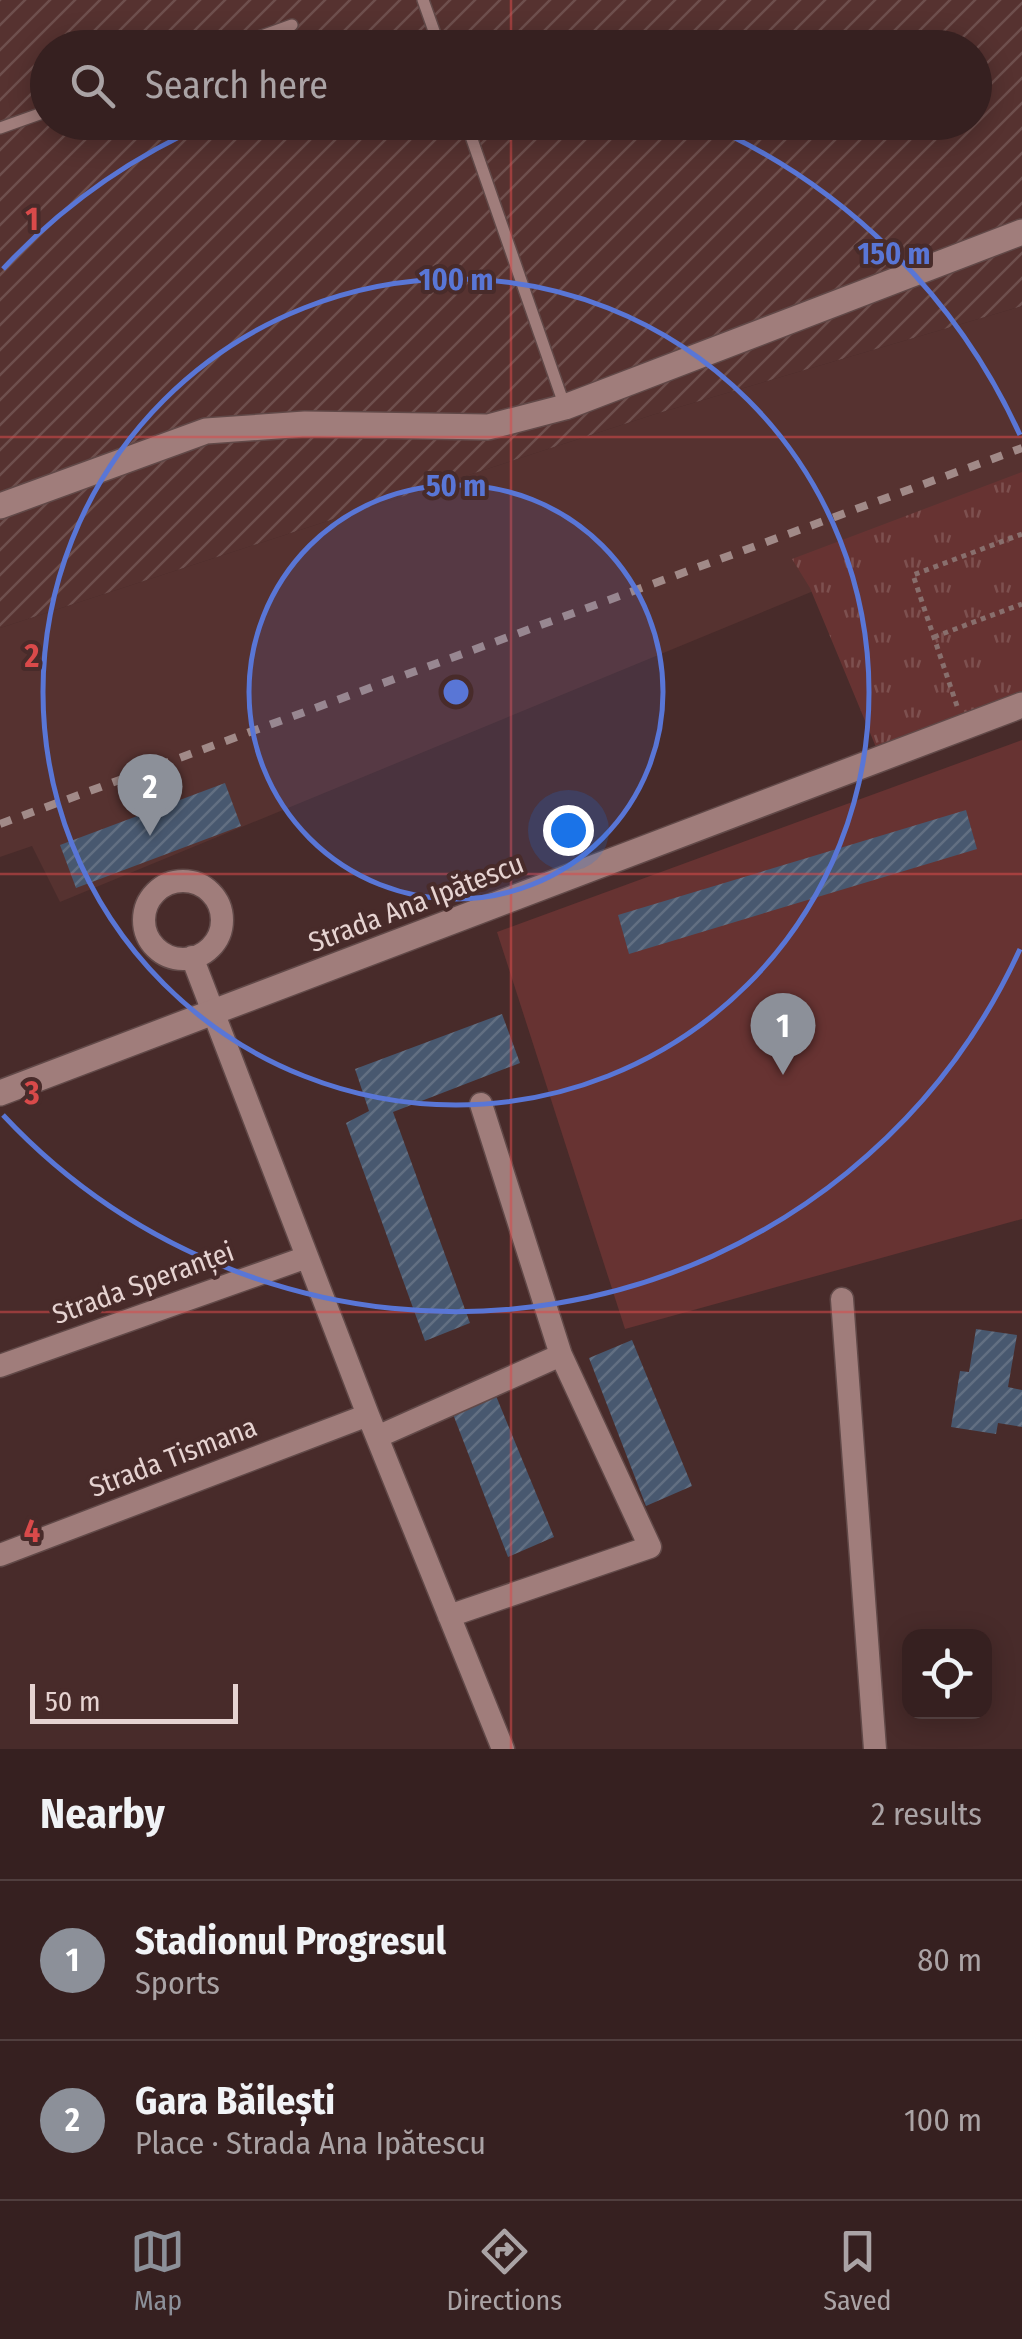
<!DOCTYPE html>
<html lang="en">
<head>
<meta charset="utf-8">
<style>
	body { margin:0; font-family:"Fira Sans Condensed",sans-serif; background:#3d2829; color:#f1f3f6 }
	.controls { position:absolute; right:30px; bottom:30px; display:grid; overflow:hidden; border-radius:20px; box-shadow:0 5px 25px #0003 }
	.controls button { width:90px; height:90px; display:grid; place-items:center; padding:0; border:0; border-bottom:2px solid #503e3e; background:#362020; color:#f1f3f6; font:50px sans-serif }
	.scale { position:absolute; left:30px; bottom:25px; width:208px; box-sizing:border-box; padding-left:10px; border:5px solid #e6d3d1; border-top:0; font-size:28px; line-height:35px; white-space:nowrap; color:#e6d3d1; -webkit-text-stroke:8px #482b2a; paint-order:stroke }
	.you { position:absolute; left:568px; top:830px; width:35px; height:35px; margin:-25px; border:8px solid #fff; border-radius:50%; background:#1a73e8; box-shadow:0 0 0 15px #1a73e833 }
	.badge { display:grid; place-items:center; width:65px; height:65px; border-radius:50%; background:#8c9099; color:#fff; font-size:32px; font-weight:700 }
	.pin { position:absolute; translate:-50% -82px; filter:drop-shadow(0 2px 5px #0008) }
	.pin::after { content:''; position:absolute; top:52px; width:35px; height:30px; background:inherit; clip-path:polygon(0 0,100% 0,50% 100%) }
	.list { margin:0; padding:0; list-style:none }
	h2 { display:flex; justify-content:space-between; align-items:center; height:130px; margin:0; padding:0 40px; font-size:42px }
	h2 small { font-size:32px; font-weight:400; color:#aaa3a5 }
	.list li { display:grid; grid-template-columns:65px 1fr auto; gap:30px; align-items:center; box-sizing:border-box; height:160px; padding:0 40px; border-top:2px solid #503e3e }
	.list b { display:block; font-size:38px; white-space:nowrap }
	.list p { margin:0; font-size:32px; white-space:nowrap; color:#aaa3a5 }
	.list em { font-size:32px; font-style:normal; color:#aaa3a5 }
	.icon { flex:none; width:55px; height:55px; fill:none; stroke:currentColor; stroke-width:2; stroke-linecap:round; stroke-linejoin:round }
	.map { position:relative; flex:none; width:1022px; height:1749px; overflow:hidden }
	.search { position:absolute; background:#362020; box-shadow:0 5px 25px #0003; left:30px; right:30px; top:30px; height:110px; display:flex; align-items:center; gap:25px; box-sizing:border-box; padding:0 35px; border-radius:55px; color:#aaa3a5; font-size:38px }
	.sheet { height:450px; background:#362020 }
	nav { display:flex; justify-content:space-around; align-items:center; box-sizing:border-box; height:140px; border-top:2px solid #503e3e; background:#362020; font-size:28px; color:#aaa3a5 }
	nav a { display:grid; justify-items:center; gap:5px }
	nav .on { color:#8c9099 }
	.map>svg:first-child { display:block }
	.built { fill:#563230 }
	.industrial { fill:url(#industrial-furrows); fill-rule:evenodd }
	.green { fill:#673332 }
	.park { fill:url(#park-tufts) }
	.building { fill:url(#building-hatch) }
	.lines { fill:none; stroke-linecap:round; stroke-linejoin:round }
	.service-casing { stroke:#614948; stroke-width:14 }
	.minor-casing { stroke:#614948; stroke-width:25 }
	.tertiary-casing { stroke:#614948; stroke-width:28 }
	.secondary-casing { stroke:#614948; stroke-width:28 }
	.path { stroke:#886f6d; stroke-width:5; stroke-dasharray:5 5; stroke-linecap:butt }
	.service { stroke:#a07d7b; stroke-width:11 }
	.minor { stroke:#a07d7b; stroke-width:22 }
	.tertiary { stroke:#a07d7b; stroke-width:25 }
	.secondary { stroke:#a07d7b; stroke-width:25 }
	.rail { stroke:#a18a88; stroke-width:8; stroke-dasharray:12 12; stroke-linecap:butt }
	.grid { fill:none; stroke:#d94a4a; stroke-width:2.5; stroke-opacity:0.55 }
	.ring { fill:none; stroke:#5976d6; stroke-width:5 }
	.labels { text-anchor:middle; dominant-baseline:central; stroke-width:8; stroke-linejoin:round; paint-order:stroke }
	.street-label { font-size:28px; fill:#e6d3d1; stroke:#482b2a }
	.grid-label { font-size:32px; text-anchor:middle; font-weight:bold; fill:#d94a4a; stroke:#482b2a; stroke-width:8; stroke-linejoin:round; paint-order:stroke }
	.centre { fill:#5976d6; stroke:#482b2a; stroke-width:5 }
	.ring-label { font-size:30px; text-anchor:middle; font-weight:bold; fill:#5976d6; stroke:#482b2a; stroke-width:8; stroke-linejoin:round; paint-order:stroke }
</style>
</head>
<body>
<div class="map">
<svg width="1022" height="1749" viewBox="0 0 1022 1749">
	<defs>
		<pattern id="industrial-furrows" width="10" height="10" patternUnits="userSpaceOnUse" patternTransform="scale(2.5)"><rect width="10" height="10" fill="#563230"/><path d="M-1 1l2-2M0 10L10 0M9 11l2-2" fill="none" stroke="#6e4f4d"/></pattern>
		<pattern id="park-tufts" width="24" height="20" patternUnits="userSpaceOnUse" patternTransform="scale(2.5)"><rect width="24" height="20" fill="#673332"/><path d="M3 7l-1-3M5 7V3M7 7l1-3M15 17l-1-3M17 17v-4M19 17l1-3" fill="none" stroke="#7d504f"/></pattern>
		<pattern id="building-hatch" width="6" height="6" patternUnits="userSpaceOnUse" patternTransform="scale(2.5)"><rect width="6" height="6" fill="#48586f"/><path d="M-1 1l2-2M0 6l6-6M5 7l2-2" fill="none" stroke="#626f82"/></pattern>
	</defs>
	<rect width="100%" height="100%" fill="#482b2a"/>
	<path class="built" d="M1022,306V505L60,902L32,846L0,857V628L652,415Z"/>
	<path class="industrial" d="M0,0H1022V306L652,415L0,628ZM48,48H974V122H48Z"/>
	<path class="green" d="M1022,740V1219L625,1329L497,932Z"/>
	<path class="park" d="M1022,472V691L878,752L810,588L792,559Z"/>
	<path class="building" d="M225,783L241,826L76,888L60,845Z
		M966,810L977,849L629,954L618,915Z
		M502,1014L520,1063L393,1112L470,1323L425,1341L346,1123L369,1111L355,1069Z
		M976,1329L1017,1335L1008,1387L1022,1390V1427L998,1423L996,1434L951,1427L960,1371L969,1372Z
		M632,1340L692,1486L646,1506L589,1358Z
		M494,1391L554,1537L508,1557L451,1409Z"/>
	<g class="lines">
		<g class="service-casing">
			<path id="service" d="M423,0L440,48
				M228,48L292,25
				M466,122L565,407
				M0,128L48,111"/>
		</g>
		<g class="minor-casing">
			<path id="minor" d="M144 920a39 39 0 1 1 78 0a39 39 0 1 1-78 0Z
				M192,957L368,1415L503,1749
				M842,1299L875,1749
				M0,1366L307,1257
				M377,1437L561,1355
				M0,1555L368,1415
				M449,1616L650,1547L561,1355L481,1104"/>
		</g>
		<g class="tertiary-casing">
			<path id="tertiary" d="M0,1093L1022,705"/>
		</g>
		<g class="secondary-casing">
			<path id="secondary" d="M0,506L206,431L305,424L488,427L565,407L1022,232"/>
		</g>
		<path class="path" d="M934,637L1022,604
			M957,706L913,575L1022,534"/>
		<use href="#service" class="service"/>
		<use href="#minor" class="minor"/>
		<use href="#tertiary" class="tertiary"/>
		<use href="#secondary" class="secondary"/>
		<path class="rail" d="M0,824L1022,448"/>
	</g>
	<path class="grid" d="M511,0V48M511,122V1749M0,437H1022M0,874H1022M0,1312H1022"/>
	<circle cx="456" cy="692" r="207" fill="#5976d6" fill-opacity=".12"/>
	<g class="ring">
		<circle cx="456" cy="692" r="207"/>
		<circle cx="456" cy="692" r="413"/>
		<path d="M1020 949A620 620 0 0 1 3 1115M3 269A620 620 0 0 1 209 123M703 123A620 620 0 0 1 1020 435"/>
	</g>
	<g class="labels">
		<g class="street-label">
			<text transform="translate(416 903) rotate(-21)">Strada Ana Ipătescu</text>
			<text transform="translate(143 1283) rotate(-20)">Strada Speranței</text>
			<text transform="translate(173 1457) rotate(-21)">Strada Tismana</text>
		</g>
	</g>
	<g class="grid-label">
		<text x="32" y="230">1</text>
		<text x="32" y="667">2</text>
		<text x="32" y="1104">3</text>
		<text x="32" y="1542">4</text>
	</g>
	<circle cx="456" cy="692" r="15" class="centre"/>
	<g class="ring-label">
		<text x="894" y="264">150 m</text>
		<text x="456" y="290">100 m</text>
		<text x="456" y="496">50 m</text>
	</g>
</svg>
<div class="controls">
<button><svg class="icon" aria-label="locate" viewBox="0 0 24 24"><circle cx="12" cy="12" r="6"/><path d="M12 2v4M12 18v4M2 12h4M18 12h4"/></svg></button>
</div>
<div class="scale">50 m</div>
<div class="you"></div>
<div class="pin badge" style="left:783px;top:1075px">1</div>
<div class="pin badge" style="left:150px;top:836px">2</div>
<div class="search"><svg class="icon" aria-label="search" viewBox="0 0 24 24"><circle cx="10" cy="10" r="6"/><path d="M15 15l6 6"/></svg>Search here</div>
</div>
<section class="sheet">
<h2>Nearby<small>2 results</small></h2>
<ul class="list">
<li><span class="badge">1</span><div><b>Stadionul Progresul</b><p>Sports</p></div><em>80 m</em></li>
<li><span class="badge">2</span><div><b>Gara Băilești</b><p>Place · Strada Ana Ipătescu</p></div><em>100 m</em></li>
</ul>
</section>
<nav>
<a class="on"><svg class="icon" aria-label="map" viewBox="0 0 24 24"><path d="M3 6l6-2 6 2 6-2v14l-6 2-6-2-6 2zM9 4v14M15 6v14"/></svg>Map</a>
<a><svg class="icon" aria-label="directions" viewBox="0 0 24 24"><path d="M12 3l9 9-9 9-9-9zM9 14v-3h6M13 9l2 2-2 2"/></svg>Directions</a>
<a><svg class="icon" aria-label="saved" viewBox="0 0 24 24"><path d="M7 4h10v16l-5-4-5 4z"/></svg>Saved</a>
</nav>
</body>
</html>
